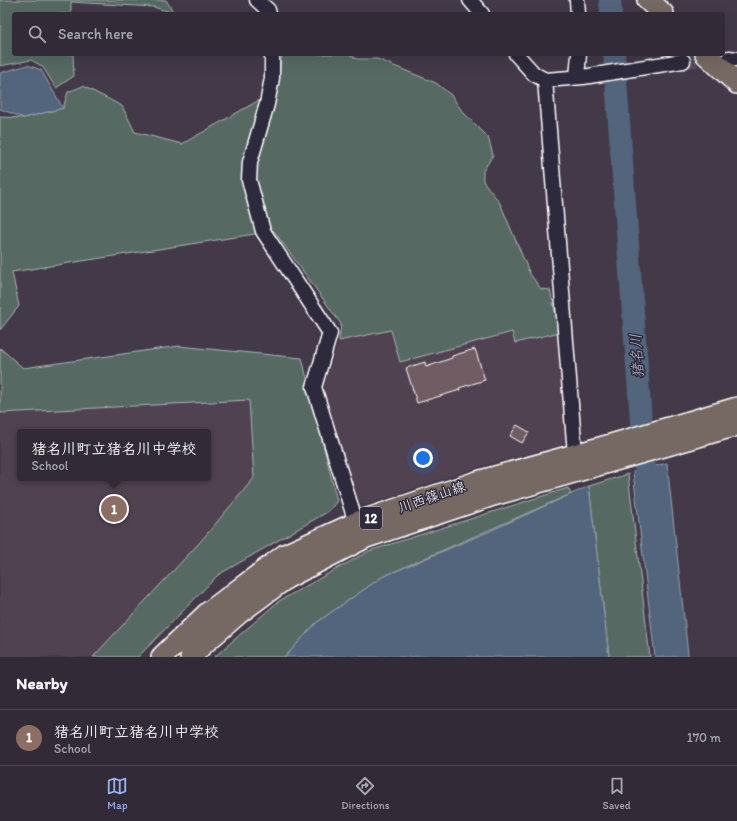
<!DOCTYPE html>
<html lang="en">
<head>
<meta charset="utf-8">
<style>
	body { margin:0; font-family:Itim,"Klee One",sans-serif; background:#3a333f; color:#f1f3f6 }
	.you { position:absolute; left:423px; top:458px; width:14px; height:14px; margin:-10px; border:3px solid #fff; border-radius:50%; background:#1a73e8; box-shadow:0 0 0 6px #1a73e833 }
	.badge { display:grid; place-items:center; width:26px; height:26px; border-radius:50%; background:#95b2f1; color:#fff; font-size:13px; font-weight:700 }
	.pin { position:absolute; translate:-50% -50%; border:2px solid #fff; box-shadow:0 1px 4px #0006 }
	.popup { position:absolute; left:17px; top:429px; width:194px; height:52px; box-sizing:border-box; display:grid; place-content:center; border-radius:4px; background:#322b37; filter:drop-shadow(0 1px 3px #0005); font-size:13px; white-space:nowrap; color:#a8a7ad }
	.popup b { font-size:15px; color:#f1f3f6 }
	.popup::after { content:''; position:absolute; left:50%; top:100%; margin-left:-8px; border:8px solid transparent; border-top-color:#322b37 }
	.list { margin:0; padding:0; list-style:none }
	h2 { display:flex; justify-content:space-between; align-items:center; height:52px; margin:0; padding:0 16px; font-size:17px }
	h2 small { font-size:13px; font-weight:400; color:#a8a7ad }
	.list li { display:grid; grid-template-columns:26px 1fr auto; gap:12px; align-items:center; box-sizing:border-box; height:56px; padding:0 16px; border-top:1px solid #4d4752 }
	.list b { display:block; font-size:15px; white-space:nowrap }
	.list p { margin:0; font-size:13px; white-space:nowrap; color:#a8a7ad }
	.list em { font-size:13px; font-style:normal; color:#a8a7ad }
	.icon { flex:none; width:22px; height:22px; fill:none; stroke:currentColor; stroke-width:2; stroke-linecap:round; stroke-linejoin:round }
	.map { position:relative; flex:none; width:737px; height:657px; overflow:hidden }
	.search { position:absolute; background:#322b37; box-shadow:0 4px 16px #0002; left:12px; right:12px; top:12px; height:44px; display:flex; align-items:center; gap:10px; box-sizing:border-box; padding:0 14px; border-radius:4px; color:#a8a7ad; font-size:15px }
	.sheet { height:108px; background:#322b37 }
	nav { display:flex; justify-content:space-around; align-items:center; box-sizing:border-box; height:56px; border-top:1px solid #4d4752; background:#322b37; font-size:11px; color:#a8a7ad }
	nav a { display:grid; justify-items:center; gap:2px }
	nav .on { color:#95b2f1 }
	.map>svg:first-child { display:block }
	.built { fill:#514351; fill-rule:evenodd }
	.green { fill:#576b64; stroke:#abb5b2 }
	.water { fill:#52657d; stroke:#97a3b1 }
	.lines { fill:none; stroke-linecap:round; stroke-linejoin:round }
	.river { stroke:#52657d; stroke-width:22 }
	.building { fill:#725b64; stroke:#fff }
	.minor-tunnel { stroke:#564d5b; stroke-width:14; stroke-dasharray:14 7; stroke-linecap:butt }
	.minor-casing { stroke:#fff; stroke-width:17 }
	.primary-casing { stroke:#fff; stroke-width:24 }
	.minor { stroke:#2f2a3d; stroke-width:14 }
	.primary { stroke:#766964; stroke-width:21 }
	.labels { text-anchor:middle; dominant-baseline:central; stroke-width:3; stroke-linejoin:round; paint-order:stroke }
	.shield { fill:#2f2a3d; stroke:#c1bfc5; stroke-width:1 }
	.shield-label { font-size:13px; font-weight:bold; fill:#fff }
	.street-label { font-size:14px; fill:#fff; stroke:#2f2a3d }
	.water-label { font-size:15px; font-style:italic; fill:#b1bac4; stroke:#2f2a3d }
</style>
</head>
<body>
<div class="map">
<svg width="737" height="657" viewBox="0 0 737 657">
	<rect width="100%" height="100%" fill="#433949"/>
	<filter id="ink" filterUnits="userSpaceOnUse"><feTurbulence type="fractalNoise" baseFrequency=".025" numOctaves="2"/><feDisplacementMap in="SourceGraphic" scale="8" xChannelSelector="R" yChannelSelector="G"/><feConvolveMatrix kernelMatrix="1 2 1 2 8 2 1 2 1" color-interpolation-filters="sRGB"/></filter>
	<g filter="url(#ink)">
		<path class="built" d="M391,330L400,362L512,331L515,343L560,332L569,436L562,445L481,466L365,505L356,500L326,396L324,385L339,341Z
			M249,399L254,478L201,541L93,657H0V413ZM20,432H208V478H20Z"/>
		<path class="green" d="M0,0H166L174,13L153,7L71,2V14H14V54H73L74,76L56,88L42,66L31,60L0,66Z
			M282,54H349L357,59H377L436,83L451,95L462,111L488,137L493,155L483,171V181L500,203L530,274L541,289L550,290L560,332L515,343L512,332L400,362L391,330L339,341L341,324L274,231L12,272L19,306L0,330V117L24,118L63,108L68,92L83,86L122,106L135,132L182,144L277,90Z
			M179,346L302,358L337,501L329,511L218,575L138,657H93L201,541L254,478L249,400L0,413V348L23,368Z
			M628,474L650,657H609L589,486Z
			M568,488L571,494L382,577L316,623L285,657H214L279,601L369,551Z"/>
		<path class="water" d="M28,65L41,70L63,108L24,118L0,109V73Z
			M667,463L688,654V657H655L633,472Z
			M589,486L609,657H285L316,623L382,577L488,532Z"/>
		<g class="lines">
			<path class="river" d="M610,0L611,14
				M614,54L644,461L649,497"/>
		</g>
		<path class="building" d="M475,349L485,380L459,388L460,390L417,403L406,368L425,362L426,367L452,358V356Z
			M517,425L529,432L522,443L510,436Z"/>
		<g class="lines">
			<path class="minor-tunnel" d="M683,61L716,59"/>
			<g class="minor-casing">
				<path id="minor" d="M257,0L268,10L269,14
					M470,0L482,14
					M577,0L578,14
					M272,54V78L267,104L250,162L249,180L263,231L330,333L314,387L356,523
					M516,54L534,74L545,80L583,77L683,61
					M729,58L737,59
					M577,77L579,54
					M545,80L575,454"/>
			</g>
			<g class="primary-casing">
				<path id="primary" d="M648,0L663,14
					M706,54L737,83
					M162,657L208,613L285,555L356,523L477,482L614,444L737,408
					M191,657L202,645L240,612L286,578L366,537L490,496L737,425"/>
			</g>
			<use href="#minor" class="minor"/>
			<use href="#primary" class="primary"/>
		</g>
	</g>
	<g class="labels">
		<rect class="shield" x="360" y="507" width="22" height="22" rx="3"/>
		<g class="shield-label">
			<text x="371" y="518">12</text>
		</g>
		<g class="street-label">
			<text transform="translate(432 497) rotate(-19)">川西篠山線</text>
		</g>
		<g class="water-label">
			<text transform="translate(637 356) rotate(-94)">猪名川</text>
		</g>
	</g>
</svg>
<div class="you"></div>
<div class="pin badge" style="left:114px;top:509px;background:#8d6e63">1</div>
<div class="popup"><b>猪名川町立猪名川中学校</b>School</div>
<div class="search"><svg class="icon" aria-label="search" viewBox="0 0 24 24"><circle cx="10" cy="10" r="6"/><path d="M15 15l6 6"/></svg>Search here</div>
</div>
<section class="sheet">
<h2>Nearby<small></small></h2>
<ul class="list">
<li><span class="badge" style="background:#8d6e63">1</span><div><b>猪名川町立猪名川中学校</b><p>School</p></div><em>170 m</em></li>
</ul>
</section>
<nav>
<a class="on"><svg class="icon" aria-label="map" viewBox="0 0 24 24"><path d="M3 6l6-2 6 2 6-2v14l-6 2-6-2-6 2zM9 4v14M15 6v14"/></svg>Map</a>
<a><svg class="icon" aria-label="directions" viewBox="0 0 24 24"><path d="M12 3l9 9-9 9-9-9zM9 14v-3h6M13 9l2 2-2 2"/></svg>Directions</a>
<a><svg class="icon" aria-label="saved" viewBox="0 0 24 24"><path d="M7 4h10v16l-5-4-5 4z"/></svg>Saved</a>
</nav>
</body>
</html>
